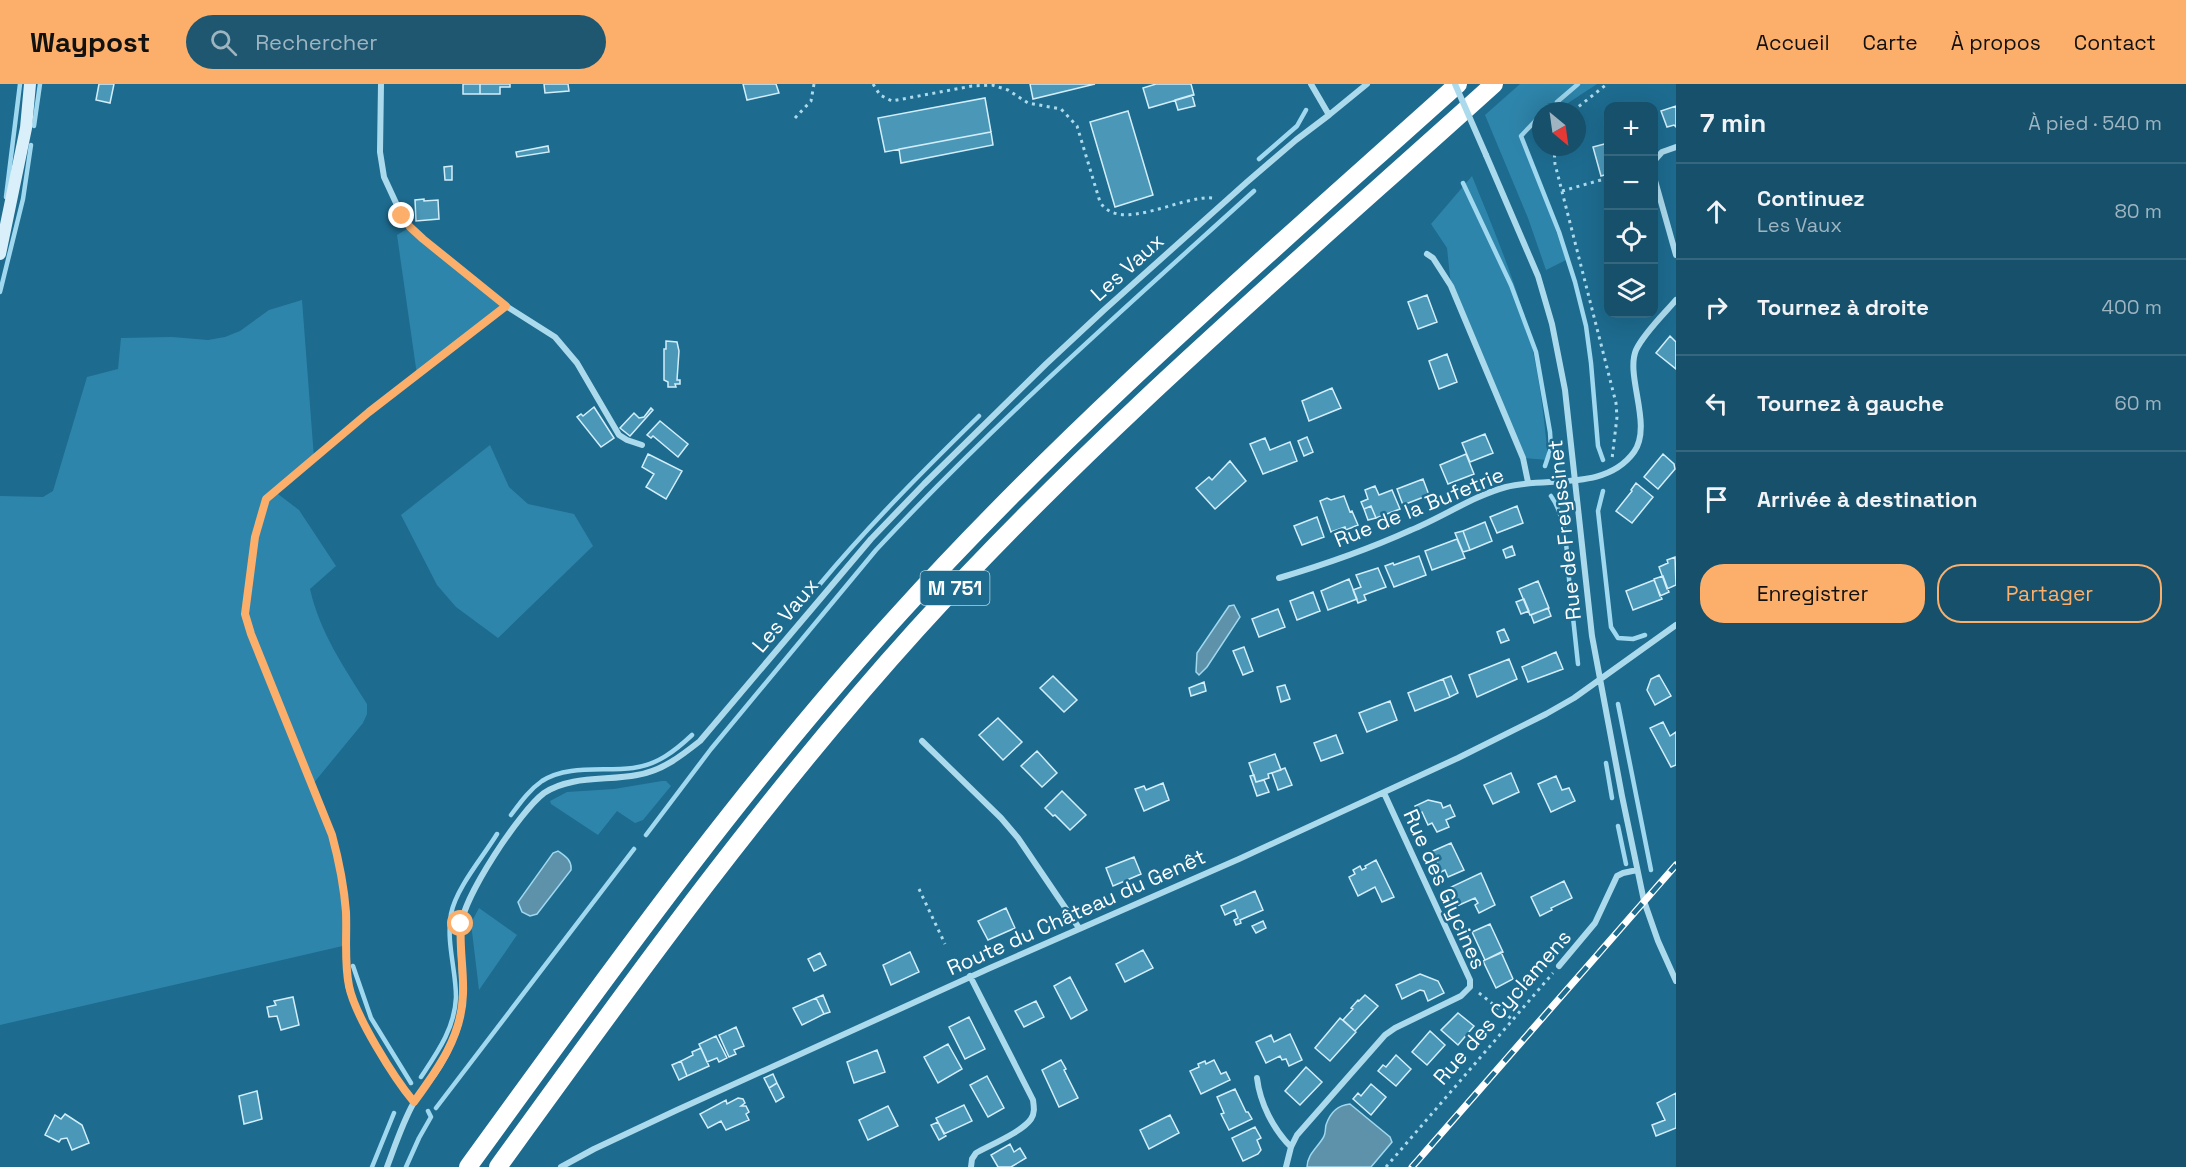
<!DOCTYPE html>
<html lang="fr">
<head>
<meta charset="utf-8">
<style>
	body { margin:0; font-family:"Space Grotesk",sans-serif; background:#1f5771; color:#f1f3f6 }
	.controls { position:absolute; right:18px; top:18px; display:grid; overflow:hidden; border-radius:12px; box-shadow:0 6px 24px #0002 }
	.controls button { width:54px; height:54px; display:grid; place-items:center; padding:0; border:0; border-bottom:2px solid #35677e; background:#16506b; color:#f1f3f6; font:30px sans-serif }
	.compass { position:absolute; left:1532px; top:18px; width:54px; height:54px; border-radius:50%; background:#16506b; box-shadow:0 6px 24px #0002; rotate:151deg }
	.stop { position:absolute; width:18px; height:18px; margin:-14px; border:4px solid #fcaf6b; border-radius:50%; background:#fff }
	.stop.end { background:#fcaf6b; border-color:#fff; box-shadow:0 2px 6px #0008 }
	.list { margin:0; padding:0; list-style:none }
	h2 { display:flex; justify-content:space-between; align-items:center; height:78px; margin:0; padding:0 24px; font-size:26px }
	h2 small { font-size:20px; font-weight:400; color:#9eb5c1 }
	.list li { display:grid; grid-template-columns:39px 1fr auto; gap:18px; align-items:center; box-sizing:border-box; height:96px; padding:0 24px; border-top:2px solid #35677e }
	.list b { display:block; font-size:22px; white-space:nowrap }
	.list p { margin:0; font-size:20px; white-space:nowrap; color:#9eb5c1 }
	.list em { font-size:20px; font-style:normal; color:#9eb5c1 }
	.actions { display:flex; gap:12px; padding:18px 24px }
	.actions a { flex:1; padding:14px 0; border:2px solid #fcaf6b; border-radius:24px; text-align:center; font-size:21px; color:#fcaf6b }
	.actions .main { background:#fcaf6b; color:#111 }
	.icon { flex:none; width:33px; height:33px; fill:none; stroke:currentColor; stroke-width:2; stroke-linecap:round; stroke-linejoin:round }
	.map { position:relative; flex:none; width:1676px; height:1083px; overflow:hidden }
	header { display:flex; align-items:center; gap:36px; box-sizing:border-box; height:84px; padding:0 30px; background:#fcaf6b; color:#111 }
	header strong { font-size:28px }
	nav { display:flex; gap:33px; margin-inline-start:auto; font-size:21px }
	.search { width:420px; height:54px; background:#1f5771; display:flex; align-items:center; gap:15px; box-sizing:border-box; padding:0 21px; border-radius:33px; color:#9eb5c1; font-size:22px }
	main { display:flex }
	aside { flex:1; background:#16506b }
	.map>svg:first-child { display:block }
	.green { fill:#2e85ab }
	.water { fill:#5e92aa; stroke:#a0d8ef; stroke-width:1.5 }
	.lines { fill:none; stroke-linecap:round; stroke-linejoin:round }
	.stream { stroke:#a0d8ef; stroke-width:4.5 }
	.building { fill:#4a97b8; stroke:#d2eefa; stroke-width:1.5 }
	.path { stroke:#acdaed; stroke-width:3; stroke-dasharray:3 4.5; stroke-linecap:butt }
	.street { stroke:#acdaed; stroke-width:6 }
	.secondary { stroke:#d9effa; stroke-width:12 }
	.highway { stroke:#fff; stroke-width:18 }
	.rail-casing { stroke:#fff; stroke-width:7 }
	.rail { stroke:#1d6b8f; stroke-width:4.5; stroke-dasharray:14; stroke-linecap:butt }
	.street-bridge { stroke:#acdaed; stroke-width:6 }
	.route { stroke:#fcaf6b; stroke-width:8 }
	.labels { text-anchor:middle; dominant-baseline:central; stroke-width:5; stroke-linejoin:round; paint-order:stroke }
	.shield { fill:#1d6b8f; stroke:#bbd3dd; stroke-width:1.5 }
	.shield-label { font-size:20px; font-weight:bold; fill:#fff }
	.street-label { font-size:21px; fill:#fff; stroke:#1d6b8f }
</style>
</head>
<body>
<header>
<strong>Waypost</strong>
<div class="search"><svg class="icon" aria-label="search" viewBox="0 0 24 24"><circle cx="10" cy="10" r="6"/><path d="M15 15l6 6"/></svg>Rechercher</div>
<nav><a>Accueil</a><a>Carte</a><a>À propos</a><a>Contact</a></nav>
</header>
<main>
<div class="map">
<svg width="1676" height="1083" viewBox="0 0 1676 1083">
	<rect width="100%" height="100%" fill="#1d6b8f"/>
	<path class="green" d="M1520,0H1597L1556,27H1541V37L1522,49L1566,176L1546,186L1528,134L1485,31Z
		M1472,92C1491,139 1511,186 1525,235C1538,281 1544,329 1548,376L1523,374L1451,202L1447,164L1431,140Z
		M410,143L506,222L417,291L397,151Z
		M302,216L314,374L274,407L299,426L336,482L310,505C320,549 344,583 367,620V630L363,639L312,701C319,718 328,735 333,753C343,788 346,825 347,861L0,941V412L43,413L53,407L87,293L118,285L121,254L172,253L208,256L225,253L240,247L269,226Z
		M490,361L509,403L528,420L574,430L593,462L498,554L456,523L437,501L401,431Z
		M662,697H666L671,702L643,736L635,739L617,727L598,751L551,720L550,717L567,708L614,705Z
		M479,824L517,851L479,906L471,839Z"/>
	<path class="water" d="M1234,521L1240,533L1207,583L1199,591L1196,588L1197,569L1229,522Z
		M558,767C565,772 572,776 571,786L537,830L530,832L522,828L518,818L553,769Z
		M1350,1020L1390,1053L1392,1058L1371,1083H1307C1307,1071 1317,1064 1323,1054C1326,1050 1325,1045 1326,1041C1330,1029 1338,1021 1350,1020Z"/>
	<g class="lines">
		<path class="stream" d="M1557,18L1578,0
			M1541,31L1521,52L1559,148L1575,198L1586,242L1591,279L1598,362L1603,376
			M34,42L40,0
			M1259,75L1297,42L1306,26
			M1463,99L1511,201L1536,268L1550,348L1551,364L1545,382
			M6,113L20,0
			M0,208L23,115L31,61
			M1603,407L1598,427L1611,543L1618,554L1633,555L1645,551
			M1551,412C1568,435 1567,477 1570,506
			M820,500C870,440 924,386 979,332
			M1572,524L1578,580
			M1618,620L1651,786
			M1606,679L1612,714
			M511,731C520,719 529,706 542,697C568,680 604,688 633,684C657,681 675,667 692,651
			M1618,742L1626,780
			M646,751L711,665L876,466C994,339 1125,224 1254,107
			M353,882L371,934L411,999
			M421,993C437,969 455,944 456,913C456,886 446,858 451,830C456,804 483,773 497,750
			M436,1024L634,765
			M372,1083L394,1029
			M406,1083L419,1054L431,1033L428,1027"/>
	</g>
	<path class="building" d="M99,0H114L110,19L96,16Z
		M463,0H480V10H463Z
		M480,0H510V3H500V10H480Z
		M544,0H568L569,7L545,9Z
		M743,0H776L779,9L747,16Z
		M1030,0H1095L1033,15Z
		M1156,0H1191L1194,11L1149,24L1143,4Z
		M1192,11L1195,22L1178,26L1175,16Z
		M985,14L991,48L885,68L878,34Z
		M1676,22V43L1674,41L1667,43L1661,27Z
		M1128,27L1153,111L1115,123L1090,38Z
		M991,48L993,61L901,79L899,65Z
		M1608,59V90L1601,92L1593,63Z
		M548,62L549,68L517,73L516,68Z
		M452,82V96H445L444,83Z
		M424,115V117L438,116L439,135L416,137L415,116Z
		M1427,211L1437,238L1418,245L1408,218Z
		M1670,252L1676,258V285L1656,269Z
		M666,257L677,258L679,267L677,296H680V300H675L676,303H668V298L664,296V265H666Z
		M1447,270L1457,298L1439,305L1429,277Z
		M1332,304L1341,324L1309,337L1302,317Z
		M594,323L614,354L601,363L577,333L581,330L583,332Z
		M651,324L653,326L630,352L620,344L634,329L639,334L644,333Z
		M660,337L688,360L678,373L653,352L651,354L647,351Z
		M1485,350L1493,369L1470,378L1462,359Z
		M1307,353L1313,368L1304,372L1298,357Z
		M1265,354L1270,366L1290,358L1297,377L1263,390L1250,360Z
		M648,370L682,387L666,415L646,403L654,390L642,383Z
		M1466,370L1474,390L1448,400L1440,381Z
		M1663,370L1674,380L1675,385L1658,405L1644,393Z
		M1230,377L1246,397L1215,425L1196,404L1209,393L1212,396Z
		M1423,395L1429,411L1403,421L1397,405Z
		M1636,399L1653,413L1632,439L1616,427L1632,407L1631,406Z
		M1375,402L1379,411L1392,406L1400,425L1376,434L1371,422L1364,425L1361,418L1368,415L1365,406Z
		M1344,412L1350,428L1352,427L1358,441L1346,446L1345,443L1331,448L1320,417L1327,414L1331,416Z
		M1371,422L1376,434L1368,436L1364,425Z
		M1517,422L1523,439L1497,449L1490,433Z
		M1317,433L1324,453L1302,461L1294,442Z
		M1485,438L1492,457L1470,466L1463,447Z
		M1463,447L1470,466L1463,468L1455,449Z
		M1457,455L1465,474L1432,486L1425,467Z
		M1512,462L1515,471L1506,474L1503,466Z
		M1419,472L1426,491L1394,503L1385,482L1393,479L1394,481Z
		M1675,473L1676,501L1667,505L1659,483L1668,479L1667,476Z
		M1378,484L1386,503L1364,511L1366,516L1358,519L1353,506L1361,503L1356,491Z
		M1663,492L1669,508L1660,512L1654,495Z
		M1349,495L1357,515L1328,526L1321,507Z
		M1654,496L1662,515L1633,526L1626,507Z
		M1538,497L1549,524L1530,531L1519,505Z
		M1313,508L1320,527L1297,536L1290,517Z
		M1524,515L1529,527L1521,530L1516,518Z
		M1548,524L1551,532L1534,539L1531,531Z
		M1278,525L1285,543L1259,553L1252,535Z
		M1504,545L1509,556L1501,559L1497,548Z
		M1244,563L1253,587L1243,591L1233,567Z
		M1556,568L1563,585L1528,598L1522,583Z
		M1509,575L1517,595L1477,613L1469,591Z
		M1659,591L1671,612L1655,621L1647,606L1651,595Z
		M1053,592L1077,616L1064,628L1040,604Z
		M1451,592L1458,609L1450,613L1443,595Z
		M1443,595L1450,613L1415,627L1408,609Z
		M1204,598L1206,607L1191,612L1189,604Z
		M1285,601L1290,615L1281,618L1277,603Z
		M1390,617L1397,636L1367,648L1359,629Z
		M998,634L1022,658L1003,676L979,651Z
		M1663,638L1670,652L1676,648V681L1671,683L1650,644Z
		M1336,651L1343,669L1321,677L1314,659Z
		M1037,667L1057,689L1042,703L1021,682Z
		M1275,670L1281,686L1268,690L1269,694L1256,698L1249,679Z
		M1285,684L1292,701L1278,706L1272,689Z
		M1511,689L1519,708L1493,720L1484,701Z
		M1254,691L1256,698L1264,696L1269,708L1257,712L1250,692Z
		M1556,692L1562,706L1569,704L1575,717L1551,728L1538,700Z
		M1163,699L1169,716L1144,727L1135,705L1144,702L1146,706Z
		M1062,707L1086,731L1070,746L1055,731L1053,732L1045,724Z
		M1428,716L1441,719L1443,724L1450,721L1455,732L1446,736L1449,743L1437,748L1432,739L1428,741L1422,728L1419,730L1415,722Z
		M1451,759L1464,786L1448,793L1445,786L1441,788L1433,767Z
		M1134,773L1141,790L1113,802L1106,784Z
		M1376,776L1394,813L1382,818L1375,803L1358,812L1349,793L1355,790L1353,786L1360,782L1362,786L1366,784L1365,782Z
		M1481,789L1495,821L1479,829L1475,821L1478,819L1475,814L1457,822L1449,804Z
		M1564,797L1572,814L1551,824L1552,826L1540,832L1531,813Z
		M1255,807L1263,826L1240,836L1241,839L1236,841L1234,836L1238,834L1235,826L1225,831L1221,822Z
		M1006,824L1015,844L988,856L978,837Z
		M1263,837L1266,844L1256,849L1252,842Z
		M1490,840L1503,868L1485,876L1472,848Z
		M1143,866L1153,884L1125,898L1116,880Z
		M910,868L919,888L891,901L883,881Z
		M1501,868L1513,895L1496,904L1483,877Z
		M820,869L826,881L814,887L808,875Z
		M1420,890L1438,897L1444,909L1428,917L1424,907L1420,906L1402,915L1396,901Z
		M1070,893L1087,926L1071,935L1054,902Z
		M823,911L830,928L824,930L816,914Z
		M1365,911L1378,922L1355,947L1343,936L1353,925L1351,924L1358,916L1359,917Z
		M293,913L299,941L281,946L277,932L269,933L267,923L276,921L274,917Z
		M816,914L824,930L802,941L793,924Z
		M1036,917L1044,933L1024,943L1015,927Z
		M1458,929L1474,942L1458,961L1441,946Z
		M969,933L985,965L965,975L949,943Z
		M1340,934L1356,948L1330,977L1315,964Z
		M736,943L744,962L734,966L736,970L729,973L719,951Z
		M1430,947L1445,961L1427,981L1412,968Z
		M1290,950L1302,976L1289,982L1286,975L1282,976L1280,972L1266,979L1256,958L1271,951L1274,958Z
		M716,952L727,974L719,978L717,974L707,978L699,960Z
		M948,960L962,985L938,999L924,973Z
		M701,964L709,982L687,992L681,977L693,971L692,968Z
		M877,966L885,988L854,999L847,978Z
		M1396,971L1411,985L1396,1002L1378,987L1383,981L1386,983Z
		M1061,976L1066,985L1064,986L1078,1014L1059,1023L1042,986Z
		M1214,976L1221,990L1226,988L1230,996L1201,1010L1190,987L1199,983L1198,980L1205,977L1206,980Z
		M681,977L687,992L679,996L672,981Z
		M1306,983L1322,998L1300,1021L1285,1007Z
		M773,990L777,999L769,1004L764,994Z
		M987,992L1004,1024L988,1033L970,1001Z
		M777,999L784,1013L776,1018L769,1004Z
		M1371,1000L1386,1013L1371,1031L1353,1015L1358,1009L1361,1012Z
		M1235,1005L1246,1028H1248L1252,1035L1229,1046L1221,1030L1224,1029L1217,1013Z
		M257,1007L262,1035L244,1040L239,1012Z
		M1676,1009V1044L1656,1052L1652,1041L1665,1036L1657,1019Z
		M738,1014L743,1015L745,1019L741,1022H746L749,1028L746,1030L749,1036L726,1046L721,1037L708,1044L700,1030L726,1016L727,1020Z
		M964,1021L972,1037L944,1050L936,1034Z
		M888,1022L898,1042L868,1056L859,1036Z
		M65,1030L82,1041L89,1059L72,1066L67,1054L61,1055L59,1058L45,1051L55,1031L61,1035Z
		M1170,1031L1179,1049L1149,1065L1140,1046Z
		M938,1038L946,1052L939,1056L931,1041Z
		M1255,1043L1261,1054L1257,1056L1261,1066L1258,1070L1243,1077L1232,1054Z
		M1010,1060L1014,1068L1020,1064L1026,1074L1011,1083H998L991,1071Z"/>
	<g class="lines">
		<path class="path" d="M873,0L880,11L892,17L972,2L992,1L1008,6L1028,19L1061,25L1077,42L1100,118C1120,150 1180,111 1213,114
			M1573,27L1607,0
			M795,34L811,17L814,0
			M1554,63L1555,80L1616,319L1617,333L1612,375
			M1562,107L1608,94
			M919,805L945,860
			M346,868C349,829 342,789 332,751L251,550L245,530L255,453L266,415L274,407L369,328L498,229
			M1479,909L1513,936
			M1386,1083L1553,889"/>
		<path class="street" d="M381,0L380,68L384,93L402,132L410,143L423,155L506,222L555,253L577,279L619,351L627,356L642,361
			M1311,0L1329,31L1367,0
			M1486,71L1538,192L1552,240L1565,306L1592,552L1622,712L1644,817L1658,857L1676,897
			M1654,77L1662,68L1676,63
			M1654,93L1676,171
			M1427,170L1433,174L1451,202L1523,374L1528,398
			M1279,494C1323,481 1369,465 1411,446C1443,433 1473,412 1506,403C1547,392 1605,408 1634,368C1653,341 1625,292 1636,266C1644,249 1664,230 1676,216
			M922,657L1001,734L1018,754L1079,844
			M346,877C347,886 347,896 349,905C359,938 392,991 414,1018
			M1559,882L1595,839L1617,792L1623,789L1637,786
			M970,892L1033,1016C1034,1023 1035,1029 1031,1035C1022,1048 990,1061 976,1069L972,1075L971,1083
			M1257,994C1260,1019 1273,1045 1291,1063
			M387,1083C395,1062 402,1040 413,1020C419,1009 427,1000 434,991C444,977 451,962 457,946C468,911 458,877 461,842C463,813 520,727 544,709C571,691 607,697 637,691C662,687 681,672 700,657L871,455L924,400L1046,280L1104,226L1247,98L1296,56L1329,31
			M561,1083L594,1065L677,1026L990,884L1239,775L1458,674L1546,630L1574,614L1676,541
			M1286,1083L1291,1063L1297,1051L1385,951L1395,944L1461,912L1470,903V896L1384,709"/>
		<path class="secondary" d="M0,170L26,44L30,0"/>
		<path class="highway" d="M468,1083C606,893 742,702 900,529C1072,339 1268,171 1458,0
			M498,1083C631,899 764,714 917,545C1095,349 1298,177 1494,0"/>
		<g class="rail-casing">
			<path id="rail" d="M1412,1083L1676,781"/>
		</g>
		<use href="#rail" class="rail"/>
		<path class="street-bridge" d="M1455,0L1486,71"/>
	</g>
	<g class="lines">
		<path class="route" d="M402,132L410,143L423,155L506,222L369,328L266,415L255,453L245,530L251,550L332,751C339,777 344,802 346,828C347,853 344,878 349,902C355,932 394,994 414,1018C438,985 462,952 463,910C464,886 459,863 461,840"/>
	</g>
	<g class="labels">
		<rect class="shield" x="920.5" y="487" width="69" height="34" rx="4.5"/>
		<g class="shield-label">
			<text x="955" y="504">M 751</text>
		</g>
		<g class="street-label">
			<text transform="translate(1127 183) rotate(-42)">Les Vaux</text>
			<text transform="translate(1419 423) rotate(-22)">Rue de la Bufetrie</text>
			<text transform="translate(1564 446) rotate(-96)">Rue de Freyssinet</text>
			<text transform="translate(785 531) rotate(-50)">Les Vaux</text>
			<text transform="translate(1445 805) rotate(66)">Rue des Glycines</text>
			<text transform="translate(1076 828) rotate(-24)">Route du Château du Genêt</text>
			<text transform="translate(1502 923) rotate(-49)">Rue des Cyclamens</text>
		</g>
	</g>
</svg>
<div class="controls">
<button>+</button>
<button>−</button>
<button><svg class="icon" aria-label="locate" viewBox="0 0 24 24"><circle cx="12" cy="12" r="6"/><path d="M12 2v4M12 18v4M2 12h4M18 12h4"/></svg></button>
<button><svg class="icon" aria-label="layers" viewBox="0 0 24 24"><path d="M12 4l9 5-9 5-9-5zM3 14l9 5 9-5"/></svg></button>
</div>
<svg class="compass" viewBox="-18 -18 36 36"><path d="M0-13l5 13h-10z" fill="#e53935"/><path d="M0 13l5-13h-10z" fill="#9eb5c1"/></svg>
<div class="stop" style="left:461px;top:840px"></div>
<div class="stop end" style="left:402px;top:132px"></div>
</div>
<aside>
<h2>7 min<small>À pied · 540 m</small></h2>
<ul class="list">
<li><svg class="icon" aria-label="ahead" viewBox="0 0 24 24"><path d="M12 20V5M6 11l6-6 6 6"/></svg><div><b>Continuez</b><p>Les Vaux</p></div><em>80 m</em></li>
<li><svg class="icon" aria-label="right" viewBox="0 0 24 24"><path d="M7 20v-9h11M14 6l5 5-5 5"/></svg><div><b>Tournez à droite</b></div><em>400 m</em></li>
<li><svg class="icon" aria-label="left" viewBox="0 0 24 24"><path d="M17 20v-9H6M10 6l-5 5 5 5"/></svg><div><b>Tournez à gauche</b></div><em>60 m</em></li>
<li><svg class="icon" aria-label="arrive" viewBox="0 0 24 24"><path d="M6 21V4h12l-3 4 3 4H6"/></svg><div><b>Arrivée à destination</b></div></li>
</ul>
<div class="actions"><a class="main">Enregistrer</a><a>Partager</a></div>
</aside>
</main>
</body>
</html>
